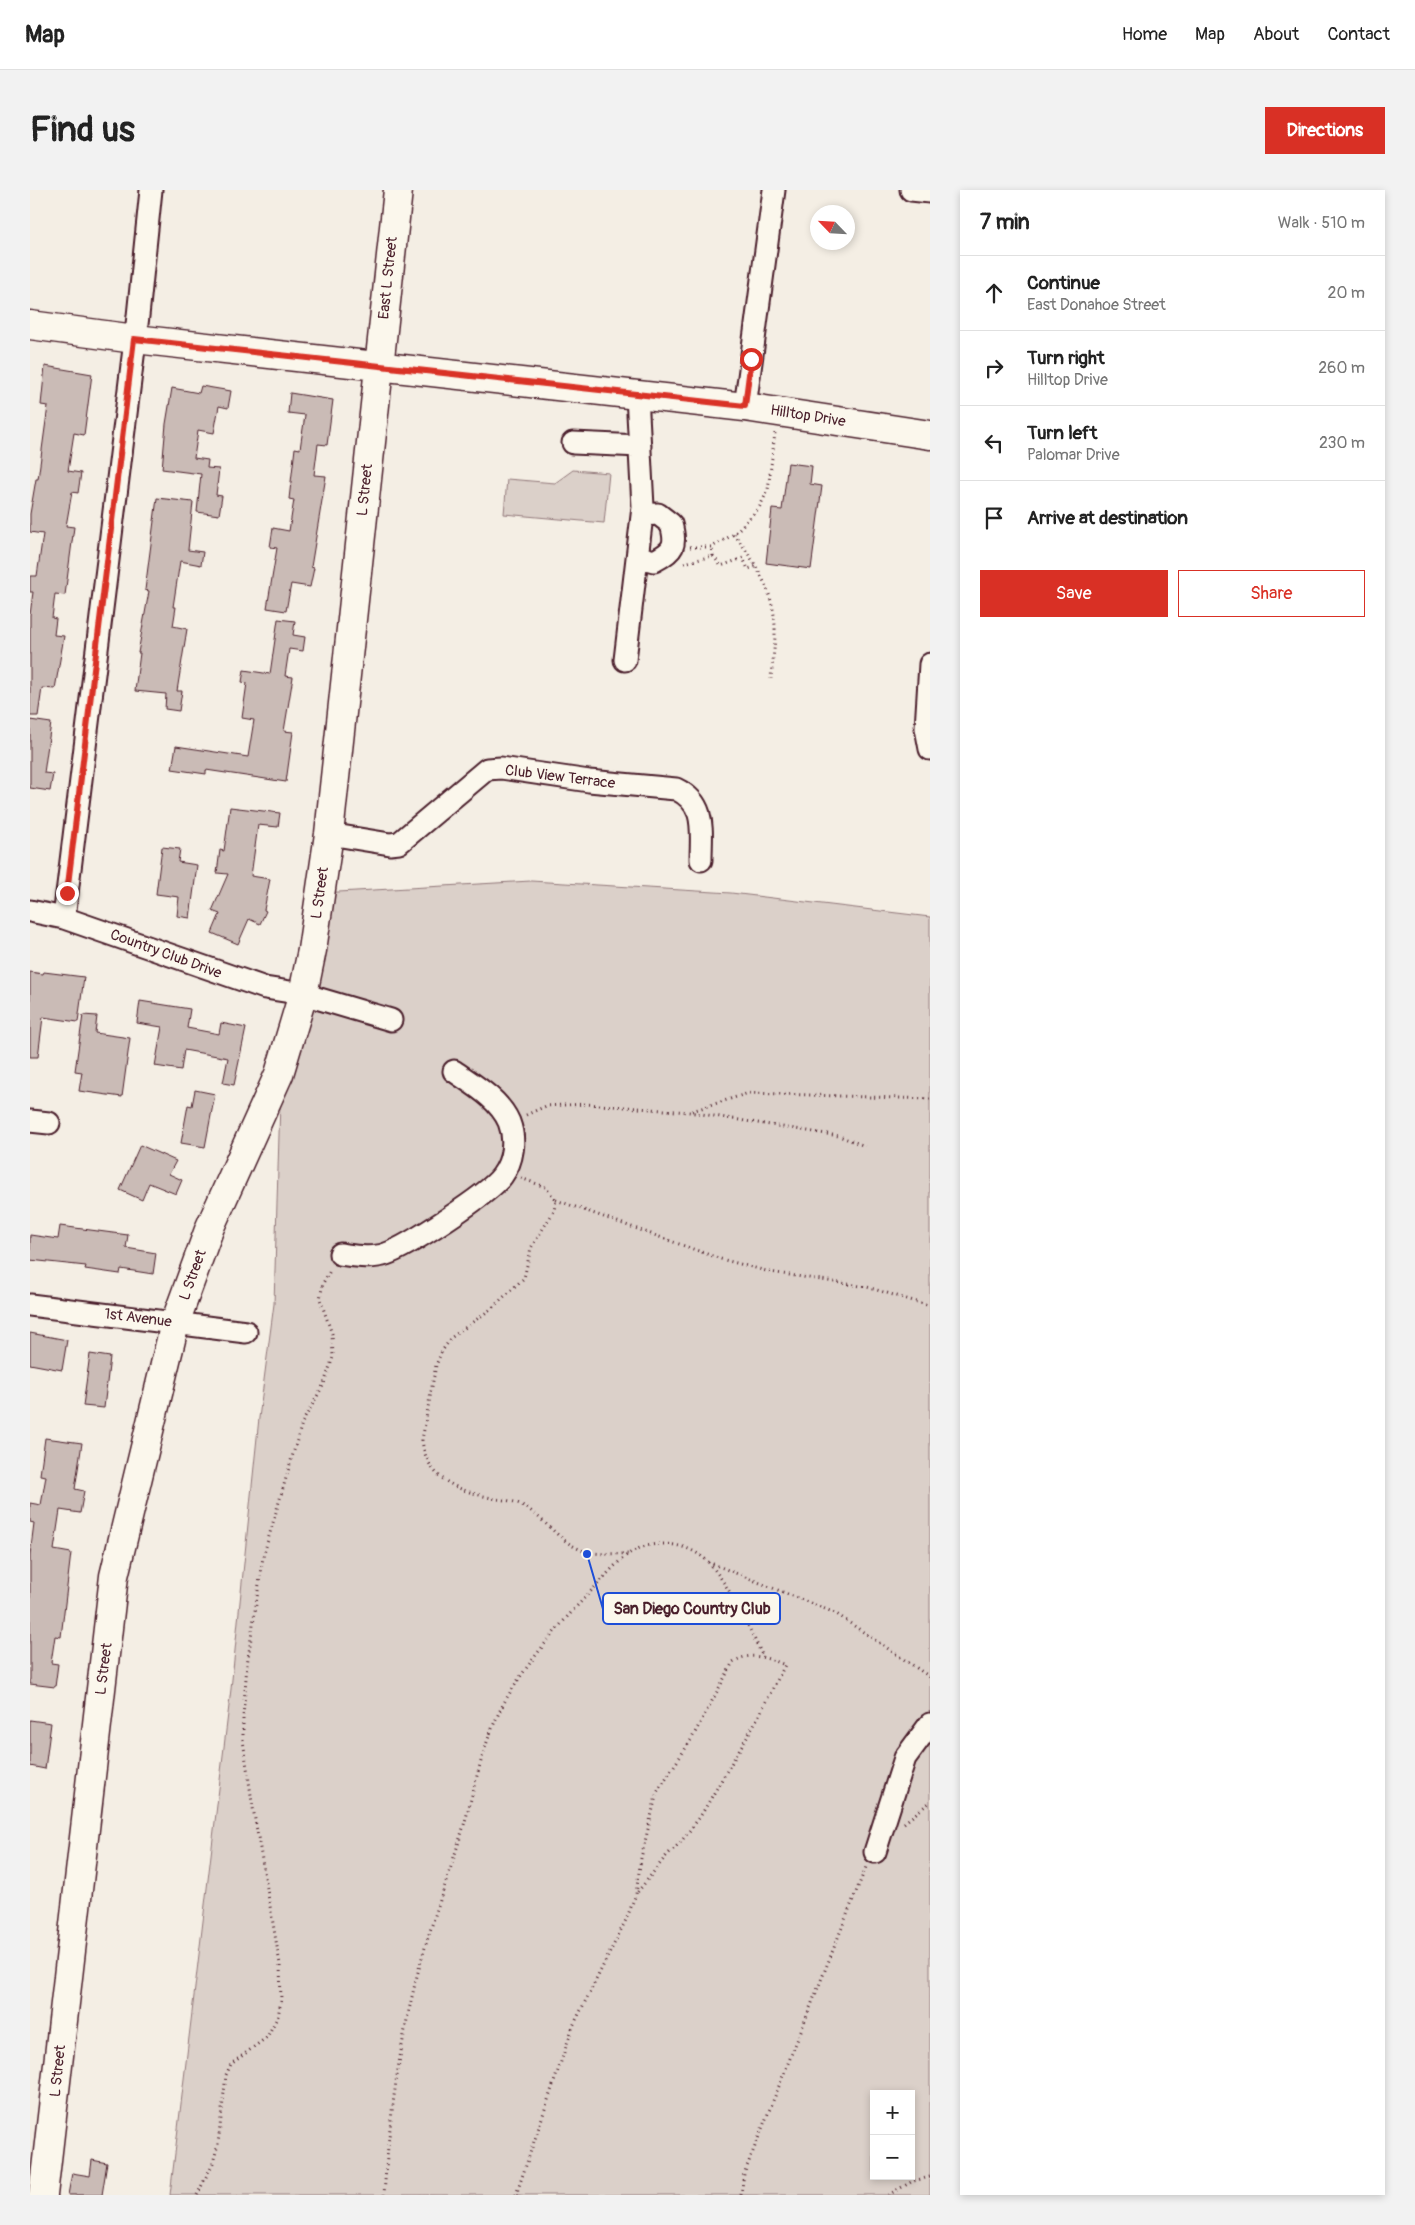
<!DOCTYPE html>
<html lang="en">
<head>
<meta charset="utf-8">
<style>
	body { margin:0; font-family:Pangolin,sans-serif; background:#f2f2f2; color:#222 }
	.controls { position:absolute; right:15px; bottom:15px; display:grid; overflow:hidden; border-radius:0px; box-shadow:0 2px 8px #0003 }
	.controls button { width:45px; height:45px; display:grid; place-items:center; padding:0; border:0; border-bottom:1px solid #e0e0e0; background:#fff; color:#222; font:25px sans-serif }
	.compass { position:absolute; left:780px; top:15px; width:45px; height:45px; border-radius:50%; background:#fff; box-shadow:0 2px 8px #0003; rotate:295deg }
	.stop { position:absolute; width:15px; height:15px; margin:-11px; border:4px solid #d93025; border-radius:50%; background:#fff }
	.stop.end { background:#d93025; border-color:#fff; box-shadow:0 1px 5px #0008 }
	.list { margin:0; padding:0; list-style:none }
	h2 { display:flex; justify-content:space-between; align-items:center; height:65px; margin:0; padding:0 20px; font-size:21px }
	h2 small { font-size:16px; font-weight:400; color:#767676 }
	.list li { display:grid; grid-template-columns:32px 1fr auto; gap:15px; align-items:center; box-sizing:border-box; height:75px; padding:0 20px; border-top:1px solid #e0e0e0 }
	.list b { display:block; font-size:19px; white-space:nowrap }
	.list p { margin:0; font-size:16px; white-space:nowrap; color:#767676 }
	.list em { font-size:16px; font-style:normal; color:#767676 }
	.actions { display:flex; gap:10px; padding:15px 20px }
	.actions a { flex:1; padding:11px 0; border:1px solid #d93025; border-radius:0px; text-align:center; font-size:18px; color:#d93025 }
	.actions .main { background:#d93025; color:#fff }
	.icon { flex:none; width:28px; height:28px; fill:none; stroke:currentColor; stroke-width:2; stroke-linecap:round; stroke-linejoin:round }
	.map { position:relative; flex:none; width:900px; height:2005px; overflow:hidden; border-radius:0px }
	header { display:flex; align-items:center; gap:30px; box-sizing:border-box; height:70px; padding:0 25px; background:#fff; border-bottom:1px solid #e0e0e0 }
	header strong { font-size:24px }
	nav { display:flex; gap:28px; margin-inline-start:auto; font-size:18px }
	.intro { display:flex; align-items:center; justify-content:space-between; box-sizing:border-box; height:120px; padding:0 30px }
	h1 { margin:0; font-size:35px }
	.button { padding:12px 22px; border-radius:0px; background:#d93025; color:#fff; font-size:18px; font-weight:700 }
	main { display:flex; gap:30px; padding:0 30px }
	aside { flex:1; background:#fff; border-radius:0px; box-shadow:0 2px 8px #0003 }
	.map>svg:first-child { display:block }
	.green { fill:#dbd0c9; stroke:#92787a; fill-rule:evenodd }
	.building { fill:#cabbb6; stroke:#4a1f2b }
	.lines { fill:none; stroke-linecap:round; stroke-linejoin:round }
	.minor-casing { stroke:#4a1f2b; stroke-width:25 }
	.major-casing { stroke:#4a1f2b; stroke-width:31 }
	.path { stroke:#4a1f2b; stroke-width:3; stroke-dasharray:1 4; stroke-linecap:butt }
	.minor { stroke:#fbf7ec; stroke-width:21 }
	.major { stroke:#fbf7ec; stroke-width:28 }
	.route { stroke:#d93025; stroke-width:6 }
	.labels { text-anchor:middle; dominant-baseline:central; stroke-width:4; stroke-linejoin:round; paint-order:stroke }
	.street-label { font-size:15px; fill:#4a1f2b; stroke:#fbf7ec }
	.leader { fill:none; stroke:#1d4ed8; stroke-width:2 }
	.callout-dot { fill:#1d4ed8; stroke:#fbf7ec; stroke-width:2 }
	.callout { fill:#fbf7ec; stroke:#1d4ed8; stroke-width:2 }
	.callout-label { font-size:16px; text-anchor:middle; font-weight:bold; fill:#4a1f2b }
</style>
</head>
<body>
<header>
<strong>Map</strong>
<nav><a>Home</a><a>Map</a><a>About</a><a>Contact</a></nav>
</header>
<div class="intro"><h1>Find us</h1><a class="button">Directions</a></div>
<main>
<div class="map">
<svg width="900" height="2005" viewBox="0 0 900 2005">
	<rect width="100%" height="100%" fill="#f4eee4"/>
	<filter id="ink" filterUnits="userSpaceOnUse"><feTurbulence type="fractalNoise" baseFrequency=".02" numOctaves="2"/><feDisplacementMap in="SourceGraphic" scale="10" xChannelSelector="R" yChannelSelector="G"/><feConvolveMatrix kernelMatrix="1 2 1 2 8 2 1 2 1" color-interpolation-filters="sRGB"/></filter>
	<g filter="url(#ink)">
		<path class="green" d="M543,280L579,283L574,333L474,324L477,289L525,293Z
			M501,691L701,703L900,727V2005H140L201,1499L229,1228L244,1114L251,878L291,703ZM844,1904H881V1986H844Z"/>
		<path class="building" d="M15,176L62,184L54,245L44,243L38,281L51,283L48,303L42,302L36,336L44,337L35,405L25,404L22,428L26,429L24,445L34,446L25,499L12,498L8,526H0V425L3,402H0V386H7L13,344L0,342V324L6,289H8L18,216L11,215Z
			M171,196L201,201L198,218L189,216L184,243L168,240L164,268L178,270L177,278L189,279L186,305L192,306L189,325L167,322L171,284L132,279L136,234L142,198L169,203Z
			M260,203L303,210L297,255L288,254L284,285L296,286L281,377L284,378L280,397L261,394L256,421L237,418L247,358L240,357L243,338L259,341L264,310L259,309L265,258L270,259L275,225L258,223Z
			M758,273L782,276L780,294L792,296L781,379L736,373L742,319L752,320Z
			M127,308L163,312L158,360L173,362L171,375L150,371L143,417H146L143,436L157,439L147,501H152L149,521L135,519L136,504L105,501L110,463H108L119,401L115,400Z
			M248,429L265,431L263,445L275,447L273,461L259,459L255,486L263,487L254,541L263,542L256,592L176,580V584L142,579L146,556L218,567L224,530L212,528L217,493L212,492L214,480L240,484Z
			M0,530L21,533L14,583L23,584L20,601L0,598Z
			M200,617L250,623L248,637L228,635L221,686L240,689L234,720L236,721L230,734L219,729L208,754L182,743L190,724L182,721L198,684L187,683L190,660L194,661Z
			M132,657L150,659L148,672L167,675L160,728L147,726L149,707L126,704Z
			M0,782L13,784L14,782L54,787L48,832L13,827L8,867H0Z
			M110,811L160,819L157,838L189,844L191,833L216,838L204,895L193,893L198,868L154,860L151,880L125,876L132,837L107,833Z
			M53,825L67,826L65,843L100,848L92,907L49,901L52,882L45,881Z
			M165,900L185,904L175,957L151,953L158,915L162,916Z
			M110,955L146,971L139,984L152,990L146,1004L119,993L112,1010L90,1000Z
			M30,1036L98,1045L96,1058L126,1063L123,1084L91,1079L90,1084L55,1079L56,1076L0,1070V1045L28,1049Z
			M0,1143L37,1150L32,1180L0,1174Z
			M60,1164L80,1167L74,1218L53,1216Z
			M15,1248L52,1253L45,1299L54,1301L50,1323L30,1320L24,1360L41,1363L31,1447L25,1446L21,1473L28,1474L25,1497L0,1494V1365L4,1333L0,1332V1313L11,1315L16,1286L10,1285Z
			M0,1530L21,1533L15,1579L0,1576Z
			M62,1970L77,1973L72,2005H38L42,1983L60,1986Z"/>
		<g class="lines">
			<g class="minor-casing">
				<path id="minor" d="M881,0L900,2
					M715,217L744,0
					M543,253L610,256
					M609,367L624,371C644,361 647,355 641,334L628,324L612,325
					M595,470L613,317L607,205
					M900,474L896,538L900,559
					M299,644L360,654L369,653L457,579L471,578L559,591L646,599C677,614 671,640 671,670
					M0,721L34,728L235,798L273,804L361,830
					M34,728L108,126L121,0
					M0,931L19,933
					M310,1064C325,1066 342,1069 356,1064C377,1057 459,1004 472,986C483,971 486,950 479,932C469,909 444,895 424,881
					M0,1115L216,1142
					M845,1662L875,1568L900,1534"/>
			</g>
			<g class="major-casing">
				<path id="major" d="M0,135L105,149L715,217L900,245
					M13,2005L84,1386L145,1133L180,1037L249,884L273,804L282,760L299,644L368,0"/>
			</g>
			<path class="path" d="M704,344C726,373 746,405 745,442C745,458 742,474 741,489
				M660,357H682L704,344L729,318L738,300L745,243
				M683,366L691,376L713,368L718,379L727,376
				M654,373L683,366L682,357
				M662,921L719,903L900,909
				M496,925L516,916L557,914L659,922L809,946L835,956
				M491,988L515,997L526,1010L524,1021L501,1058L494,1088L461,1119L422,1147L412,1161L406,1175L392,1250C397,1292 431,1301 466,1309C474,1310 485,1311 492,1315C513,1327 527,1349 549,1359C564,1366 583,1363 598,1364
				M526,1010L691,1069L740,1082L837,1097L900,1116
				M678,1372L805,1423L900,1487
				M874,1633L900,1612
				M167,2005L183,1973L188,1954L196,1885L201,1874L237,1847L248,1826L251,1811L250,1774L222,1612L213,1550V1527L217,1475L233,1367L272,1233L294,1194L303,1167L302,1144L290,1109L293,1093L301,1079
				M354,2005C359,1932 369,1857 387,1786C399,1740 416,1694 430,1648C443,1608 449,1566 467,1527C485,1486 535,1427 567,1395C577,1384 588,1371 600,1363C623,1348 660,1352 679,1373C702,1400 718,1435 733,1467
				M486,2005L543,1836L596,1730L606,1704L611,1668L627,1602L661,1550L703,1472C720,1461 738,1468 755,1475L726,1531L670,1627L650,1653L637,1665L606,1704
				M711,2005L714,1984L836,1677
				M858,2005L883,1991L900,1987"/>
			<use href="#minor" class="minor"/>
			<use href="#major" class="major"/>
		</g>
	</g>
	<g class="lines" filter="url(#ink)">
		<path class="route" d="M37,703L104,149L715,216L721,169"/>
	</g>
	<g class="labels">
		<g class="street-label">
			<text transform="translate(358 88) rotate(-84)">East L Street</text>
			<text transform="translate(778 226) rotate(9)">Hilltop Drive</text>
			<text transform="translate(335 300) rotate(-84)">L Street</text>
			<text transform="translate(530 587) rotate(7)">Club View Terrace</text>
			<text transform="translate(290 703) rotate(-82)">L Street</text>
			<text transform="translate(136 764) rotate(20)">Country Club Drive</text>
			<text transform="translate(163 1085) rotate(-70)">L Street</text>
			<text transform="translate(108 1128) rotate(7)">1st Avenue</text>
			<text transform="translate(74 1479) rotate(-83)">L Street</text>
			<text transform="translate(28 1881) rotate(-84)">L Street</text>
		</g>
	</g>
	<path class="leader" d="M557 1364L573 1419"/>
	<circle class="callout-dot" cx="557" cy="1364" r="5"/>
	<rect class="callout" x="573" y="1403" width="177" height="31" rx="5"/>
	<g class="callout-label">
		<text x="662" y="1424">San Diego Country Club</text>
	</g>
</svg>
<div class="controls">
<button>+</button>
<button>−</button>
</div>
<svg class="compass" viewBox="-18 -18 36 36"><path d="M0-13l5 13h-10z" fill="#e53935"/><path d="M0 13l5-13h-10z" fill="#767676"/></svg>
<div class="stop" style="left:721px;top:169px"></div>
<div class="stop end" style="left:37px;top:703px"></div>
</div>
<aside>
<h2>7 min<small>Walk · 510 m</small></h2>
<ul class="list">
<li><svg class="icon" aria-label="ahead" viewBox="0 0 24 24"><path d="M12 20V5M6 11l6-6 6 6"/></svg><div><b>Continue</b><p>East Donahoe Street</p></div><em>20 m</em></li>
<li><svg class="icon" aria-label="right" viewBox="0 0 24 24"><path d="M7 20v-9h11M14 6l5 5-5 5"/></svg><div><b>Turn right</b><p>Hilltop Drive</p></div><em>260 m</em></li>
<li><svg class="icon" aria-label="left" viewBox="0 0 24 24"><path d="M17 20v-9H6M10 6l-5 5 5 5"/></svg><div><b>Turn left</b><p>Palomar Drive</p></div><em>230 m</em></li>
<li><svg class="icon" aria-label="arrive" viewBox="0 0 24 24"><path d="M6 21V4h12l-3 4 3 4H6"/></svg><div><b>Arrive at destination</b></div></li>
</ul>
<div class="actions"><a class="main">Save</a><a>Share</a></div>
</aside>
</main>
</body>
</html>
